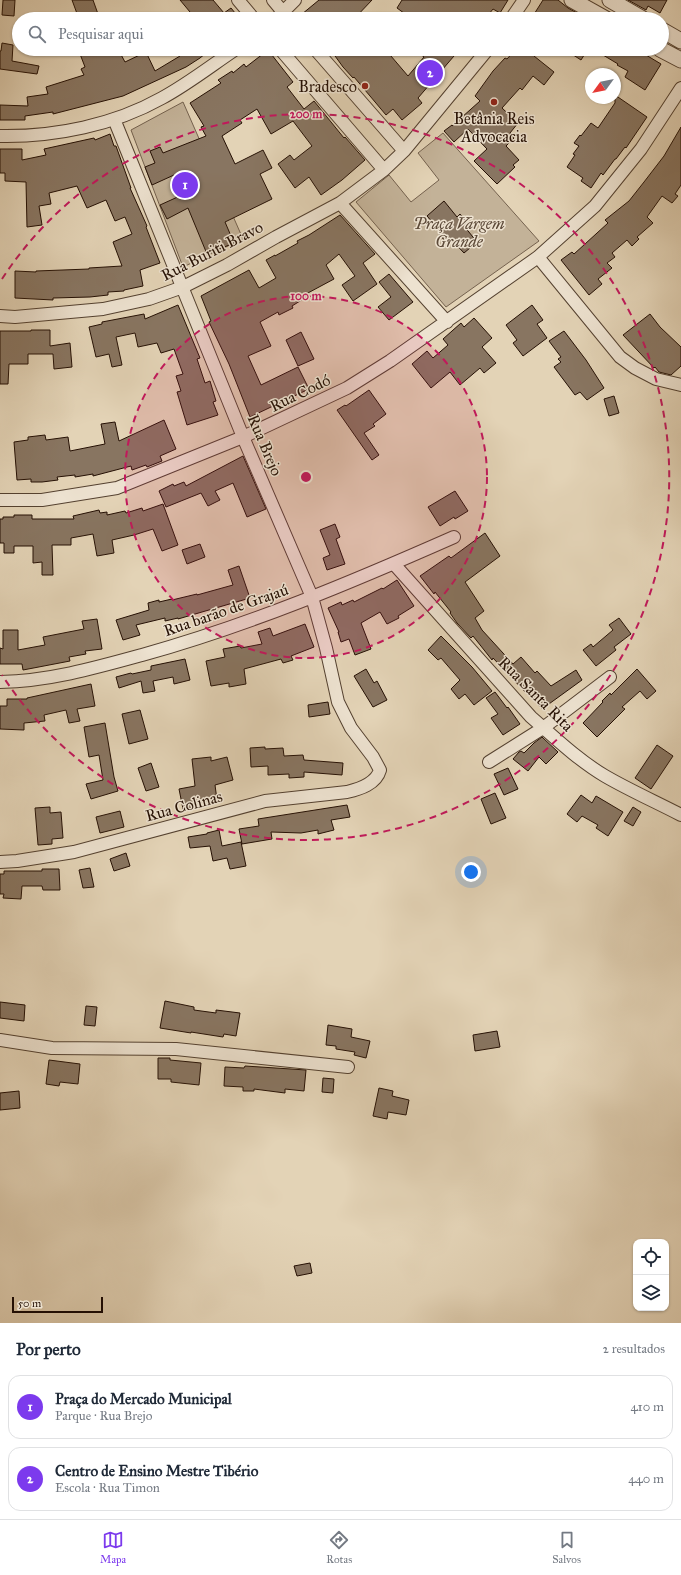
<!DOCTYPE html>
<html lang="pt">
<head>
<meta charset="utf-8">
<style>
	body { margin:0; font-family:"IM FELL Great Primer",serif; background:#f2f2f3; color:#1f2937 }
	.controls { position:absolute; right:12px; bottom:12px; display:grid; overflow:hidden; border-radius:8px; box-shadow:0 1px 3px #0004 }
	.controls button { width:36px; height:36px; display:grid; place-items:center; padding:0; border:0; border-bottom:1px solid #e0e1e3; background:#fff; color:#1f2937; font:20px sans-serif }
	.compass { position:absolute; left:585px; top:68px; width:36px; height:36px; border-radius:50%; background:#fff; box-shadow:0 1px 3px #0004; rotate:237deg }
	.scale { position:absolute; left:12px; bottom:10px; width:91px; box-sizing:border-box; padding-left:4px; border:2px solid #251004; border-top:0; font-size:11px; line-height:14px; white-space:nowrap; color:#251004; -webkit-text-stroke:3px #ede2d0; paint-order:stroke }
	.you { position:absolute; left:471px; top:872px; width:14px; height:14px; margin:-10px; border:3px solid #fff; border-radius:50%; background:#1a73e8; box-shadow:0 0 0 6px #1a73e833 }
	.badge { display:grid; place-items:center; width:26px; height:26px; border-radius:50%; background:#7c3aed; color:#fff; font-size:13px; font-weight:700 }
	.pin { position:absolute; translate:-50% -50%; border:2px solid #fff; box-shadow:0 1px 4px #0006 }
	.list { margin:0; padding:0; list-style:none }
	h2 { display:flex; justify-content:space-between; align-items:center; height:52px; margin:0; padding:0 16px; font-size:17px }
	h2 small { font-size:13px; font-weight:400; color:#747a83 }
	.list li { display:grid; grid-template-columns:26px 1fr auto; gap:12px; align-items:center; box-sizing:border-box; height:64px; margin:0 8px 8px; padding:0 8px; border:1px solid #e0e1e3; border-radius:12px }
	.list b { display:block; font-size:15px; white-space:nowrap }
	.list p { margin:0; font-size:13px; white-space:nowrap; color:#747a83 }
	.list em { font-size:13px; font-style:normal; color:#747a83 }
	.icon { flex:none; width:22px; height:22px; fill:none; stroke:currentColor; stroke-width:2; stroke-linecap:round; stroke-linejoin:round }
	.map { position:relative; flex:none; width:681px; height:1323px; overflow:hidden }
	.search { position:absolute; background:#fff; box-shadow:0 1px 3px #0004; left:12px; right:12px; top:12px; height:44px; display:flex; align-items:center; gap:10px; box-sizing:border-box; padding:0 14px; border-radius:22px; color:#747a83; font-size:15px }
	.sheet { height:196px; background:#fff }
	nav { display:flex; justify-content:space-around; align-items:center; box-sizing:border-box; height:56px; border-top:1px solid #e0e1e3; background:#fff; font-size:11px; color:#747a83 }
	nav a { display:grid; justify-items:center; gap:2px }
	nav .on { color:#7c3aed }
	.map>svg:first-child { display:block }
	.green { fill:#c3b298; stroke:#74614e }
	.building { fill:#887561; stroke:#251004 }
	.lines { fill:none; stroke-linecap:round; stroke-linejoin:round }
	.minor-casing { stroke:#544130; stroke-width:14 }
	.tertiary-casing { stroke:#544130; stroke-width:17 }
	.minor { stroke:#ede2d0; stroke-width:12 }
	.tertiary { stroke:#ede2d0; stroke-width:15 }
	.ring { fill:none; stroke:#c2185b; stroke-width:2; stroke-dasharray:7 5 }
	.poi-dot { fill:#8f2418; stroke:#ede2d0; stroke-width:1.5 }
	.labels { text-anchor:middle; dominant-baseline:central; stroke-width:3; stroke-linejoin:round; paint-order:stroke }
	.poi-label { font-size:16px; fill:#251004; stroke:#ede2d0; text-anchor:end }
	.park-label { font-size:16px; font-style:italic; fill:#5c4938; stroke:#ede2d0 }
	.street-label { font-size:16px; fill:#251004; stroke:#ede2d0 }
	.centre { fill:#c2185b; stroke:#ede2d0; stroke-width:2 }
	.ring-label { font-size:12px; text-anchor:middle; font-weight:bold; fill:#c2185b; stroke:#ede2d0; stroke-width:3; stroke-linejoin:round; paint-order:stroke }
</style>
</head>
<body>
<div class="map">
<svg width="681" height="1323" viewBox="0 0 681 1323">
	<rect width="100%" height="100%" fill="#e3d3b6"/>
	<filter id="stains"><feTurbulence type="fractalNoise" baseFrequency=".005" numOctaves="4"/><feColorMatrix values="0 0 0 0 .2 0 0 0 0 .09 0 0 0 0 .02 0 0 0 .5 -.17"/></filter>
	<radialGradient id="worn" r=".72"><stop offset=".6" stop-color="#630" stop-opacity="0"/><stop offset="1" stop-color="#630" stop-opacity=".3"/></radialGradient>
	<path class="green" d="M183,102L243,239L183,267L131,130Z
		M443,133L539,241L446,307L356,202L389,175L411,202L439,180L418,153Z"/>
	<path class="building" d="M3,0H15L14,16L2,15Z
		M72,0H93L98,14L84,19H79Z
		M180,0H213L224,13L231,8L240,19H181L190,12Z
		M319,0H372L354,19H296Z
		M402,0H508L500,13L493,9L485,19H412L397,8Z
		M543,0H558L568,8L588,19H531Z
		M628,0H667L660,13L648,6L646,10Z
		M2,43L13,45L12,61L39,66L37,74L0,69V51H1Z
		M92,49H118L125,62L146,52L155,71L180,56L176,49H211L200,58L186,67L123,96L53,114V112L25,116V120H0V105L28,106L27,97L48,94L46,87L84,75L81,69L85,67L80,54Z
		M330,49H385L408,76L424,57L414,49H460L418,98L422,103L402,120L393,109L386,115L354,77L353,78L343,67Z
		M516,49H539L534,56L554,72L544,85L533,76L522,90L520,88L502,108L518,123L510,133L514,138L506,146L519,160L513,165L515,167L497,184L474,161L487,149L468,129L454,142L444,131L452,125V126L480,101L475,96L493,71L505,58L507,59Z
		M564,49H588L581,60Z
		M593,49H640L647,53L646,55L661,64L645,90L625,77L628,71L617,65L618,64Z
		M268,50L293,82L287,87L304,109L314,101L344,138L345,137L365,160L342,180L321,195L309,177L295,188L278,164L290,155L294,160L312,146L293,121L271,134L257,109L240,120L242,123L222,136L235,164L263,150L272,168L260,174L272,199L225,222L234,243L207,254L188,208L167,219L160,205L182,195L174,175L152,185L145,167L155,163L150,151L160,147L163,153L206,136L201,127L204,126L190,103L221,83L218,80L232,71L233,73L244,64L246,67Z
		M615,95L647,117L626,148L625,147L616,159H615L603,175L601,173L591,188L581,181L583,178L567,167L575,155L573,154L579,146L574,143L580,135L581,136L591,123L598,128L615,103Z
		M681,127V185L675,194L678,196L672,203L662,196L647,217L653,223L637,237L639,239L632,246L627,240L612,253L615,257L607,263L612,268L598,279L602,284L589,295L561,260L572,252L574,254L608,223L605,220L629,201L644,182L664,156Z
		M110,134L114,146H116L131,188H130L147,226L146,227L160,263L140,270L143,286L124,290V291L108,292V295L90,297L53,298V300L15,298V271L36,272V271L89,269V268L122,266L113,242L132,234L125,217L115,221L106,200L87,208L77,186L49,193L51,204L39,206L42,225L27,227L26,182L5,181V173H0V149H22V160L46,155L44,149L94,138L95,140Z
		M444,201L457,217L460,214L467,223L464,226L477,242L464,253L450,238L446,242L438,233L440,231L427,216Z
		M340,215L375,254L363,263L377,284L353,301L342,285L355,276L339,254L326,265L334,279L306,294L308,296L292,306L293,308L279,315L278,312L260,322L271,346L248,356L261,385L298,367L309,389L250,417L229,364L209,322L211,321L201,296L249,270L259,288L276,278L266,260L275,255V256L298,243L297,241L309,235Z
		M389,274L413,302L389,320L378,307L391,297L379,282Z
		M178,305L200,358L197,359L205,383L210,381L216,401L213,402L218,415L187,425L177,392L181,391L176,376L183,374L174,349L161,353L157,343L138,347L135,333L116,337L122,365L112,367L109,354L96,357L89,327L102,324V322L144,314L145,319Z
		M532,305L543,320L537,324L547,338L523,356L513,343L517,340L506,325Z
		M650,314L660,327L681,347V366L671,375L659,372L655,367L654,368L623,335Z
		M474,318L492,338L482,347L496,363L484,373L480,368L460,385L450,372L431,388L412,364L427,351L433,358L448,345L443,339L461,323L464,327Z
		M31,330H50V346L70,343L72,367L54,369L53,354H28V364H9L8,384H0V331H31Z
		M564,331L586,360L604,388L587,400L580,392L575,395L554,367L561,362L558,359L561,357L549,341Z
		M301,332L314,359L298,366L286,340Z
		M369,390L386,414L373,424L375,426L364,433L379,455L372,460L337,410L345,405L346,406Z
		M614,396L619,413L609,416L604,399Z
		M164,420L176,449L160,456L162,461L147,467L146,465L132,470L131,466L93,476V474L75,477V475L57,477L58,480L42,482H31V479L17,480L14,442L28,440V437L45,435L46,440L68,437L70,451L105,444L101,424L115,422L119,441Z
		M243,456L266,509L247,517L233,483L215,491L220,500L208,506L201,493L166,507L159,491L173,484L174,486L184,482L186,486Z
		M455,491L468,511L455,519L454,517L440,526L428,507Z
		M163,504L178,545L162,551L153,529L134,535L112,540L114,553L97,556L93,534L71,538V545H52L53,575H42V562L33,563V546H14V553H4V543H0V519H3V517H14V515H32V519H74L73,516L99,510L100,513L107,512V515L125,511L126,513L142,508L143,511Z
		M335,524L340,537L336,539L345,564L327,570L323,558L330,555L320,530Z
		M485,533L500,556L465,582L484,611L475,618L482,630L513,664L521,657L535,673L537,671L551,686L576,670L582,680L542,709L530,694L528,695L493,658L492,660L473,636L471,638L457,623L450,613L451,612L435,592L434,594L420,576L449,556L451,558Z
		M200,544L205,557L187,564L182,550Z
		M239,566L250,598L178,619V618L165,621V618L136,625L140,635L123,640L116,620L149,610L148,603L159,600V602L172,599V600L197,594V595L233,585L228,570Z
		M397,580L414,606L398,616L399,618L387,624L380,612L361,623L371,649L355,655L349,639L341,642L338,632H339L328,608L341,602L342,605L353,600L354,602L382,588L383,589Z
		M619,618L631,634L614,647L616,650L596,666L583,650L591,644L593,647L613,630L609,625Z
		M97,619L102,649L85,651L86,654L69,657L70,661L23,670L22,664H0V648L3,649V630H18V650L45,645L43,637L84,629L82,621Z
		M305,624L314,647L291,656L293,660L283,663L281,659L244,669L246,684L229,687V683L211,686L206,661L225,657L223,649L240,646L241,648L262,644L258,632L270,628L273,636Z
		M441,636L472,667L492,691L474,705L465,694L459,699L451,689L460,680L441,658L438,660L428,650Z
		M185,659L190,680L174,684L173,677L153,681L155,691L143,693L141,681L119,688L116,677L131,673L132,674L151,670V666Z
		M366,669L374,683L377,681L387,700L373,707L354,676Z
		M637,669L656,691L647,699L640,691L622,707L625,709L597,737L583,723L603,702L602,701L610,693L611,695Z
		M91,684L95,706L77,709L80,721L69,723L66,710L44,715L45,721L24,723V730L0,729V706H7V699H27V698Z
		M495,692L507,708L508,707L520,724L503,735L491,718L498,714L486,698Z
		M328,702L330,714L309,717L308,705Z
		M140,710L148,739L129,744L122,714Z
		M105,723L114,777L118,791L91,799L86,784L103,780L99,755L89,757L84,727Z
		M542,737L558,752L546,764L539,757L528,771L513,759L519,752L521,751L524,753L534,743Z
		M657,745L673,756L651,789L635,778Z
		M265,747V749L283,748L284,756L303,755L304,760L343,763L342,775L304,772V777L289,778V774L268,775V766L251,767L250,748Z
		M211,757V761L227,757L233,780L215,785L217,800L195,803V807L183,809L179,789L195,786L192,759Z
		M151,763L159,787L146,791L138,768Z
		M508,768L518,789L504,795L494,774Z
		M495,793L506,818L491,824L481,799Z
		M581,795L592,803L596,796L623,812L608,836L596,828L598,825L582,816L577,822L567,814Z
		M347,805L350,817L331,820L334,830L318,834V830L301,833L271,832L272,839L242,844L239,829L259,826L258,819Z
		M50,807V813L61,812L63,838L52,839V844L38,845L35,808Z
		M633,807L641,812L633,826L624,821Z
		M120,811L124,827L100,833L96,817Z
		M219,830L222,846L241,842L246,866L230,869L227,858L213,861L210,846L190,848L188,837L207,834V833Z
		M126,853L130,866L114,871L110,859Z
		M90,868L94,887L83,888L79,870Z
		M42,869H59L60,890H43L42,886H22L21,899L3,898L4,894H0V874H4V871H42Z
		M165,1001L194,1007V1010L216,1013V1010L240,1013L236,1036L224,1034L223,1037L191,1032V1033L160,1028Z
		M0,1002L25,1005L24,1021L0,1018Z
		M86,1006L97,1007L95,1026L84,1025Z
		M328,1025L352,1029L351,1037L370,1041L366,1058L354,1055L355,1052L336,1049V1046L326,1045Z
		M497,1031L500,1047L475,1051L473,1035Z
		M158,1058H170V1060L201,1063L199,1085L171,1082V1079H158Z
		M49,1060L80,1064L78,1084L60,1082L59,1086L46,1084Z
		M245,1066L306,1070L304,1091L285,1089V1093L254,1089V1091H243V1087L224,1086L225,1067L244,1068Z
		M323,1078L334,1079L333,1093L322,1092Z
		M379,1088L393,1091L392,1096L409,1100L406,1115L388,1112L387,1119L373,1116Z
		M19,1091L20,1108L0,1110V1093Z
		M310,1263L312,1273L297,1276L294,1266Z"/>
	<g class="lines">
		<g class="minor-casing">
			<path id="minor" d="M238,0L254,19
				M273,0L288,18
				M276,19L295,0
				M511,19L524,0
				M280,49L384,170
				M315,49L404,151
				M0,136C55,137 114,125 162,98C188,84 212,65 236,49
				M340,203L447,322
				M538,257L620,357L635,368L656,379L681,385
				M0,316L15,317L103,309L149,299L183,287L227,265L276,237L340,203L384,170L404,151L488,49
				M0,500H42L117,488L243,437L347,388L390,361L538,257L595,206L641,149L681,88
				M394,564L531,717C554,737 578,760 605,776C629,790 656,802 681,815
				M0,682C49,681 95,668 142,655C250,625 352,582 454,537
				M489,762L543,728L610,677
				M0,862L17,861L74,852L265,801L347,792C360,789 376,784 380,770L373,757L351,728L338,702L326,648L312,597L243,437L114,119
				M0,1040L52,1048L176,1049L348,1067"/>
		</g>
		<g class="tertiary-casing">
			<path id="tertiary" d="M572,0L606,19
				M610,0L643,19
				M662,30L681,41
				M660,49L681,60"/>
		</g>
		<use href="#minor" class="minor"/>
		<use href="#tertiary" class="tertiary"/>
	</g>
	<circle cx="306" cy="477" r="181" fill="#c2185b" fill-opacity=".12"/>
	<g class="ring">
		<circle cx="306" cy="477" r="181"/>
		<path d="M2 279A363 363 0 1 1 2 675"/>
	</g>
	<g class="poi-dot">
		<circle cx="365" cy="86" r="4"/>
		<circle cx="494" cy="102" r="4"/>
	</g>
	<g class="labels">
		<g class="poi-label">
			<text x="357" y="86">Bradesco</text>
			<text x="494" y="118" text-anchor="middle">Betânia Reis<tspan x="494" dy="18">Advocacia</tspan></text>
		</g>
		<g class="park-label">
			<text x="459" y="223">Praça Vargem<tspan x="459" dy="18">Grande</tspan></text>
		</g>
		<g class="street-label">
			<text transform="translate(212 251) rotate(-27)">Rua Buriti Bravo</text>
			<text transform="translate(300 393) rotate(-26)">Rua Codó</text>
			<text transform="translate(265 445) rotate(67)">Rua Brejo</text>
			<text transform="translate(226 610) rotate(-19)">Rua barão de Grajaú</text>
			<text transform="translate(536 694) rotate(45)">Rua Santa Rita</text>
			<text transform="translate(184 806) rotate(-15)">Rua Colinas</text>
		</g>
	</g>
	<circle cx="306" cy="477" r="6" class="centre"/>
	<g class="ring-label">
		<text x="306" y="118">200 m</text>
		<text x="306" y="300">100 m</text>
	</g>
	<rect width="100%" height="100%" filter="url(#stains)"/>
	<rect width="100%" height="100%" fill="url(#worn)"/>
</svg>
<div class="controls">
<button><svg class="icon" aria-label="locate" viewBox="0 0 24 24"><circle cx="12" cy="12" r="6"/><path d="M12 2v4M12 18v4M2 12h4M18 12h4"/></svg></button>
<button><svg class="icon" aria-label="layers" viewBox="0 0 24 24"><path d="M12 4l9 5-9 5-9-5zM3 14l9 5 9-5"/></svg></button>
</div>
<svg class="compass" viewBox="-18 -18 36 36"><path d="M0-13l5 13h-10z" fill="#e53935"/><path d="M0 13l5-13h-10z" fill="#747a83"/></svg>
<div class="scale">50 m</div>
<div class="you"></div>
<div class="pin badge" style="left:185px;top:185px">1</div>
<div class="pin badge" style="left:430px;top:73px">2</div>
<div class="search"><svg class="icon" aria-label="search" viewBox="0 0 24 24"><circle cx="10" cy="10" r="6"/><path d="M15 15l6 6"/></svg>Pesquisar aqui</div>
</div>
<section class="sheet">
<h2>Por perto<small>2 resultados</small></h2>
<ul class="list">
<li><span class="badge">1</span><div><b>Praça do Mercado Municipal</b><p>Parque · Rua Brejo</p></div><em>410 m</em></li>
<li><span class="badge">2</span><div><b>Centro de Ensino Mestre Tibério</b><p>Escola · Rua Timon</p></div><em>440 m</em></li>
</ul>
</section>
<nav>
<a class="on"><svg class="icon" aria-label="map" viewBox="0 0 24 24"><path d="M3 6l6-2 6 2 6-2v14l-6 2-6-2-6 2zM9 4v14M15 6v14"/></svg>Mapa</a>
<a><svg class="icon" aria-label="directions" viewBox="0 0 24 24"><path d="M12 3l9 9-9 9-9-9zM9 14v-3h6M13 9l2 2-2 2"/></svg>Rotas</a>
<a><svg class="icon" aria-label="saved" viewBox="0 0 24 24"><path d="M7 4h10v16l-5-4-5 4z"/></svg>Salvos</a>
</nav>
</body>
</html>
